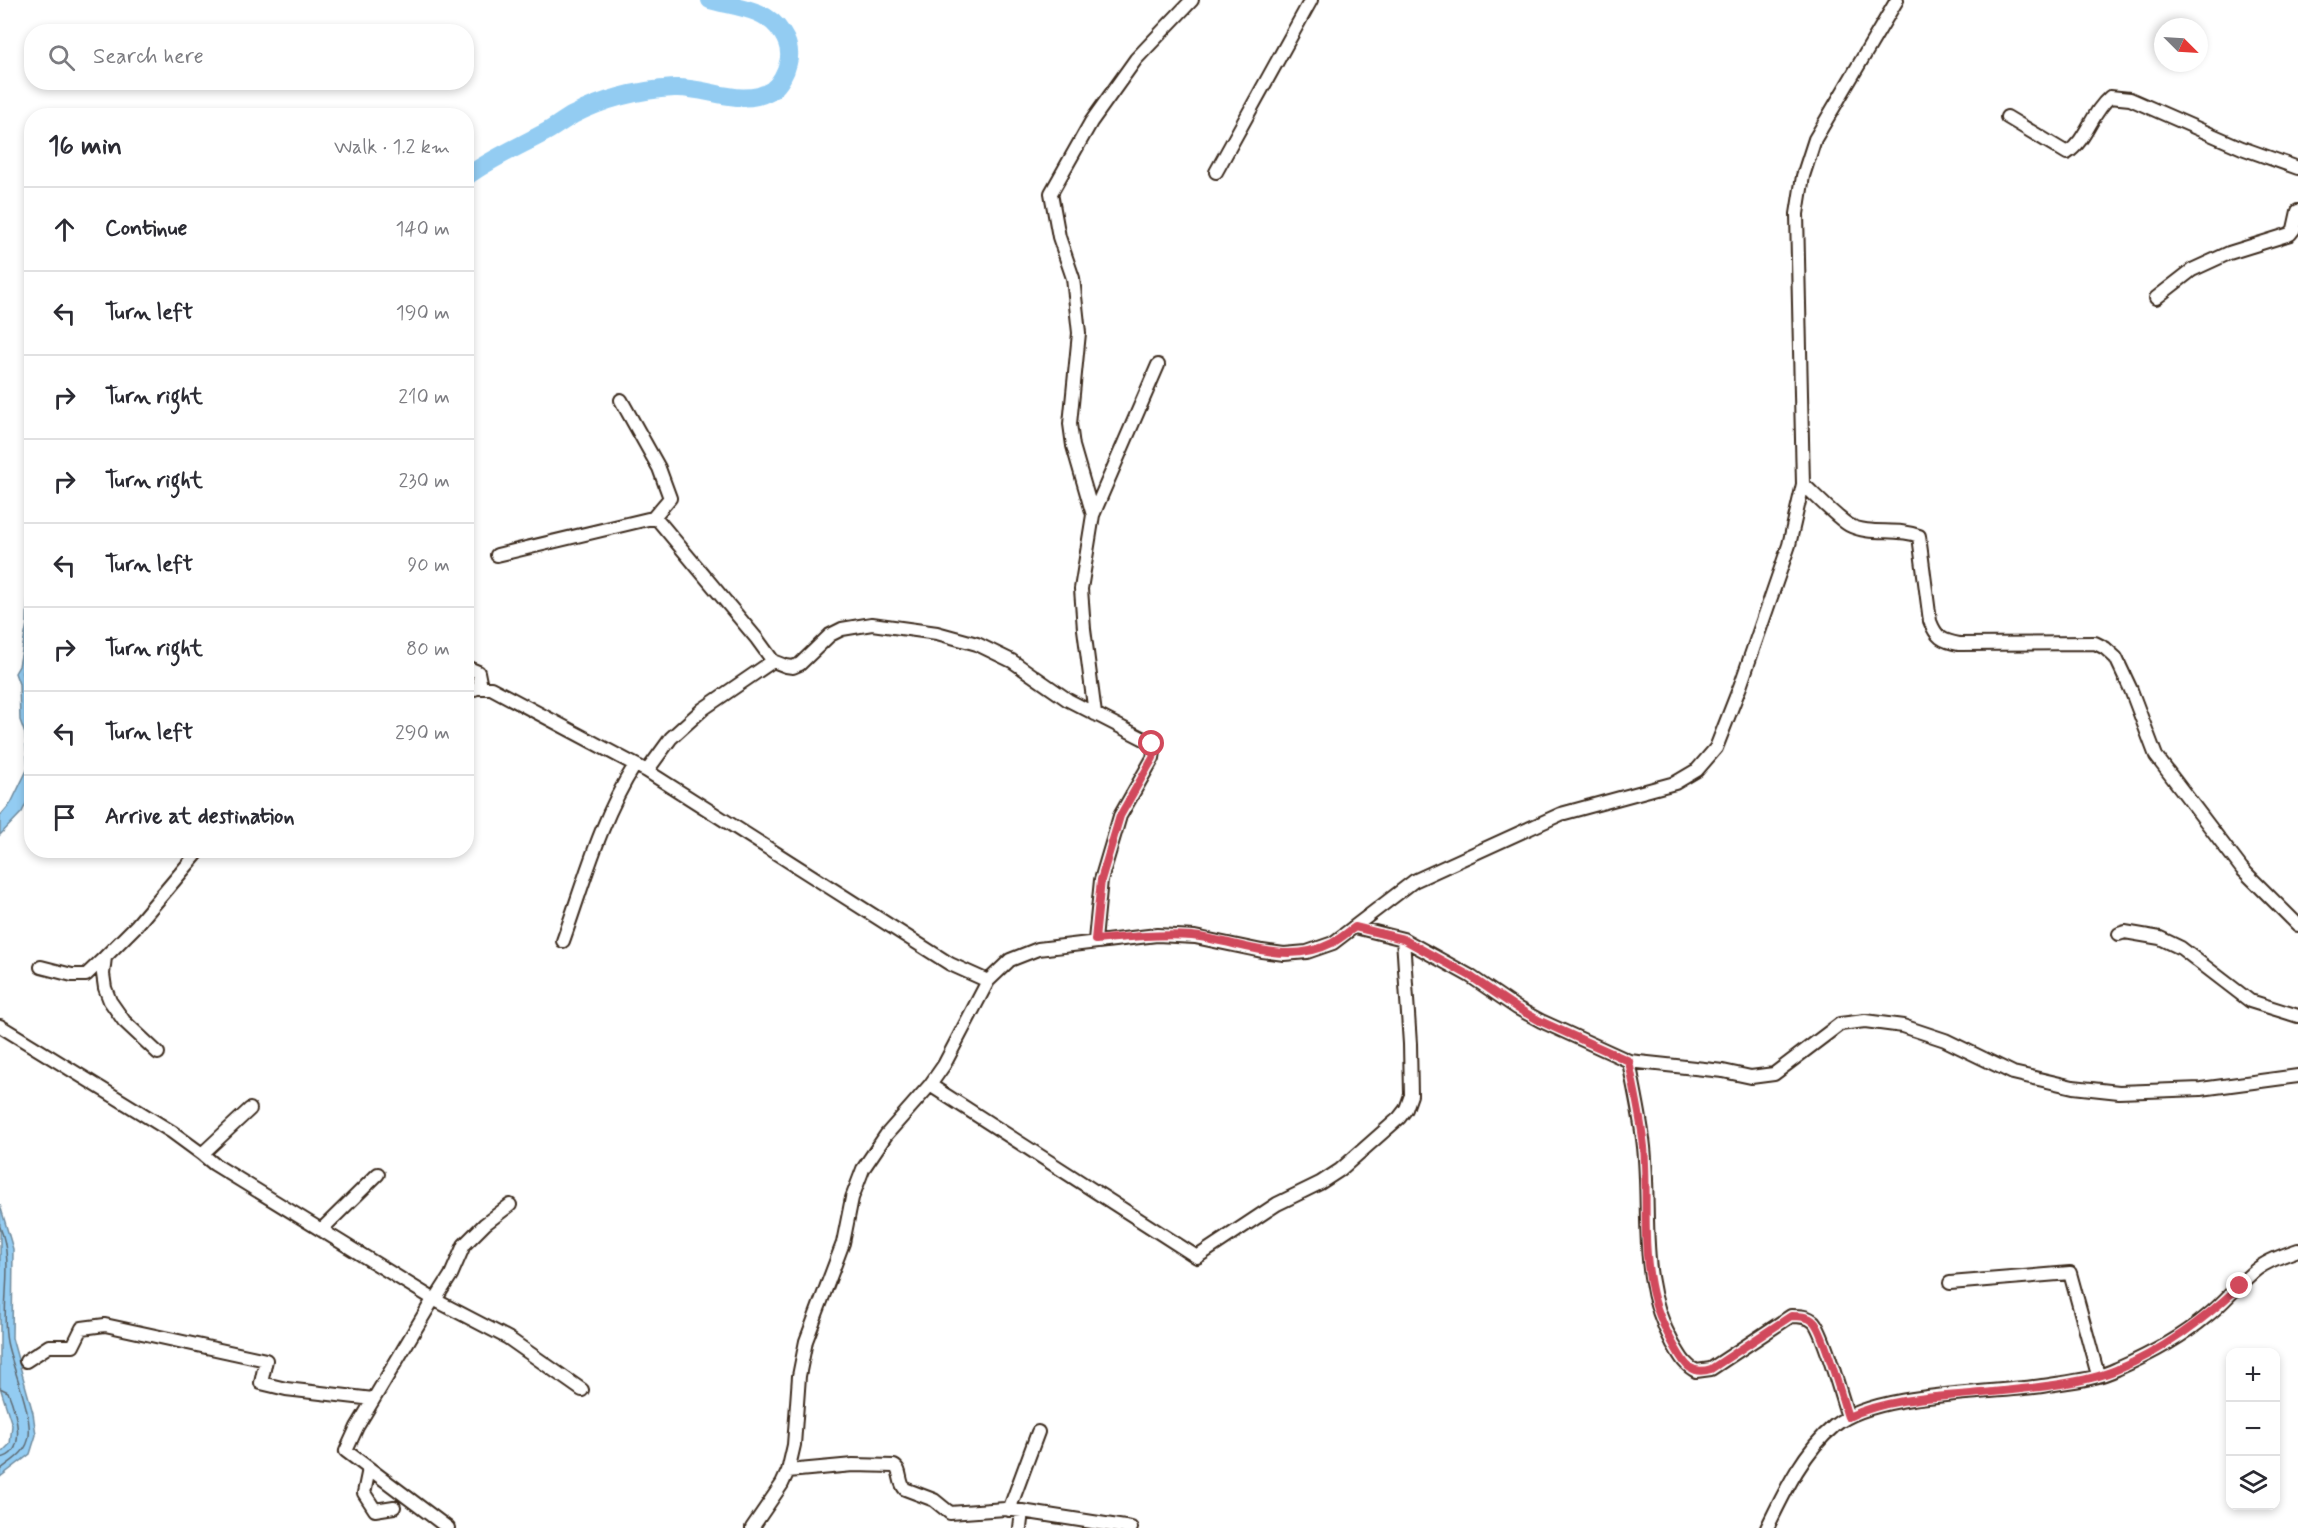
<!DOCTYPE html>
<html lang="en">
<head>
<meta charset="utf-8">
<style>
	body { margin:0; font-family:Mynerve,sans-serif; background:#f2f2f3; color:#2b2b33 }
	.controls { position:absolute; right:18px; bottom:18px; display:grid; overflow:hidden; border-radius:12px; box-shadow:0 3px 9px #0003 }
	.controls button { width:54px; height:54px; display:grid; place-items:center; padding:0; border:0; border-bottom:2px solid #e1e1e2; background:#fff; color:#2b2b33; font:30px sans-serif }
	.compass { position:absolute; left:2154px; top:18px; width:54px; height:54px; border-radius:50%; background:#fff; box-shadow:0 3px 9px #0003; rotate:114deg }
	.stop { position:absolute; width:18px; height:18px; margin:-14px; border:4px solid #d1495b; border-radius:50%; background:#fff }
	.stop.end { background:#d1495b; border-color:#fff; box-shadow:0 2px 6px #0008 }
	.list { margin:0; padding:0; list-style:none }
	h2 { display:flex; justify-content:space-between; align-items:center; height:78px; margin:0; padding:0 24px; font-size:26px }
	h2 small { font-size:20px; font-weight:400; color:#7c7c81 }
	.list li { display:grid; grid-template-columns:39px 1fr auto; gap:18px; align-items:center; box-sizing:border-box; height:84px; padding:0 24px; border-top:2px solid #e1e1e2 }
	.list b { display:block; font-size:22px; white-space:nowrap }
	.list em { font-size:20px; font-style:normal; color:#7c7c81 }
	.icon { flex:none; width:33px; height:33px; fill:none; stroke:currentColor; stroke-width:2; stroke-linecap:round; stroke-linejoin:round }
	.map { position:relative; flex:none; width:2298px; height:1528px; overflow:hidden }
	.search { position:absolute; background:#fff; box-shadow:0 3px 9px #0003; left:24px; top:24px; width:450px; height:66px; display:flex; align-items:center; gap:15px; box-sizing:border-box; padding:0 21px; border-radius:24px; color:#7c7c81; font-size:22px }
	.panel { position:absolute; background:#fff; box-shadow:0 3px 9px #0003; left:24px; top:108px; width:450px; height:750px; border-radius:24px }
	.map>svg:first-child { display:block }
	.water { fill:#93ccf2; stroke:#708b9d; stroke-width:1.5 }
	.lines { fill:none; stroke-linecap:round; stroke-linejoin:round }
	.shore { stroke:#5e6b73; stroke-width:1.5 }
	.river { stroke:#93ccf2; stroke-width:18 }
	.street-casing { stroke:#3b2a1e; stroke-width:16 }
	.street { stroke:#fff; stroke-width:12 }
	.route { stroke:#d1495b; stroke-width:8 }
</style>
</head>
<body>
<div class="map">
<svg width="2298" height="1528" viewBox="0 0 2298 1528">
	<rect width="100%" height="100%" fill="#fff"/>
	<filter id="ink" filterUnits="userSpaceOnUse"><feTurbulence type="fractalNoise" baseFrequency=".0167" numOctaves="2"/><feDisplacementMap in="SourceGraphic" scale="12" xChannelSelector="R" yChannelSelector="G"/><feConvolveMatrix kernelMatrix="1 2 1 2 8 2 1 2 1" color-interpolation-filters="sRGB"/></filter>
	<g filter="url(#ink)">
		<path class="water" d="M31,577V793L22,812L0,835V816L11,803L28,768L25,734L20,720L19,684L15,673L19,666L27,624L28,588Z
			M0,1205L13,1249L12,1338L33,1413L36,1435L30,1454L0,1477V1454L10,1444L12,1425L0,1387Z"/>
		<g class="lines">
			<path class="shore" d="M32,631L22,673L25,684L26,719L32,735
				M0,1227C15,1263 0,1304 7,1342C12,1367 32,1412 29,1436C27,1453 12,1460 0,1470
				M0,1388L8,1392C15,1409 29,1454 0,1458"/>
			<path class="river" d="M466,177C490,159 516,148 542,134C553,129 562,121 573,115C604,99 640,90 674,88C707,86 742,109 772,90C780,84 786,72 788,63C791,52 788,42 782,33C767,8 735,7 710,0"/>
			<g class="street-casing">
				<path id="street" d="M2007,117L2067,153C2087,140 2091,113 2110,97L2130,99L2242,148L2298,168
					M1216,172L1311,0
					M2156,298L2192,270L2229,253L2290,234L2294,229L2298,211
					M621,400L659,468L670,498L653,518
					M1803,484C1813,493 1838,519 1849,525C1870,536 1897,527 1919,536L1930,621C1936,637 1942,641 1959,644L2095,643L2105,648L2116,658L2131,690L2156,756L2242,869L2298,925
					M1093,515L1158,365
					M497,555L648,519H657L757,639L773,661L786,666L793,667L800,664L830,635L842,629L872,624L937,633L977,644L1012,661L1068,700L1146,740C1153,745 1155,749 1153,758L1120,816L1101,880L1095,940
					M466,667L478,672L481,687
					M466,692L477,688H491L647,771L950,964L988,981
					M1095,714L1084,629L1081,589L1093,515L1073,446L1070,424L1079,333L1073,278L1059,237L1051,193L1091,122L1136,59L1192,0
					M647,771L671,738L703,709L773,661
					M1355,927L1403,939L1470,976L1517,1008L1541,1021L1629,1061L1723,1071L1751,1077L1774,1074L1840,1024L1865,1021L1903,1026L1945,1040L2013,1073L2073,1087L2119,1092L2201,1089L2298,1076
					M2119,934L2125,932L2160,938L2181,948L2250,1001L2298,1016
					M563,941C584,882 601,818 635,765
					M41,967L72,975H86L105,957
					M0,1026L172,1132L202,1154
					M158,1053L124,1021L110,1001L105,988L103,974L105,957L136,926L200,850
					M1629,1061C1634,1089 1641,1118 1644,1147C1651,1215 1638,1281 1673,1344C1680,1355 1684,1365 1696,1371L1711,1369L1791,1316C1799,1316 1808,1316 1814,1322C1824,1334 1842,1399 1848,1417
					M930,1085L1197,1257L1277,1204L1320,1183L1340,1170L1399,1118L1406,1109L1411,1095L1410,1044L1403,939
					M250,1109L202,1154L214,1164L435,1300L451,1275L464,1245L485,1224L510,1205
					M321,1230L378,1174
					M1950,1283L2070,1273L2098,1375
					M26,1361L49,1346H73L82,1328L105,1325L266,1360L261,1383L286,1389L373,1399
					M369,1469L364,1493L375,1510L394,1507
					M788,1471L853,1465L894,1466C902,1470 898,1482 905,1489L934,1500L950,1513L1005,1509L1022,1511L1020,1528
					M1009,1510L1038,1432
					M1022,1511L1131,1528
					M448,1528L346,1451L357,1427L431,1303L435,1300L508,1338L582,1390
					M752,1528L782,1484L788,1471L794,1445L799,1376L806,1341L843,1243L852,1198L863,1169L886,1135L930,1085L944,1065L988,981L1010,960L1038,949L1157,935L1195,937L1262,951L1284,954L1307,952L1333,943L1414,881L1561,814L1675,783L1697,770L1716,748L1741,684L1789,545L1803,484L1797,214L1803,176L1815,139L1897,0
					M1767,1528C1784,1493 1803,1452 1834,1426C1875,1392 1987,1394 2042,1386C2066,1382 2095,1380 2117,1369C2149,1355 2181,1338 2207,1316C2225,1302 2239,1283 2257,1269C2269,1260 2284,1255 2298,1250"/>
			</g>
			<use href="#street" class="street"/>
		</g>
	</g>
	<g class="lines" filter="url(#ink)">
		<path class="route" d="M1152,744L1155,750L1153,758L1120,816L1101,880L1095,940C1128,937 1159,934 1192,936C1240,941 1285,967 1332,943C1340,939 1348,932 1355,927L1403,939L1470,976L1517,1008L1540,1021L1629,1061C1634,1089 1641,1118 1644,1147C1648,1193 1642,1240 1651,1285C1655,1308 1665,1330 1676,1349C1685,1365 1691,1375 1711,1369L1791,1316C1799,1316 1808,1316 1814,1322C1824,1333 1842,1399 1848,1417C1889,1398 1937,1397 1982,1393C2021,1389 2080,1385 2116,1370C2163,1351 2203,1320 2240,1286"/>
	</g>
</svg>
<div class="controls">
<button>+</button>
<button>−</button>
<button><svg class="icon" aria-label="layers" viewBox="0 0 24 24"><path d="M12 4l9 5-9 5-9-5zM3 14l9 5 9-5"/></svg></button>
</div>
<svg class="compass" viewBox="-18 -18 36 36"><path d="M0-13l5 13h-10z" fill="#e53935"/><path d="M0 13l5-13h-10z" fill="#7c7c81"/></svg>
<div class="stop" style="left:1152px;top:744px"></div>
<div class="stop end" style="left:2240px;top:1286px"></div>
<div class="search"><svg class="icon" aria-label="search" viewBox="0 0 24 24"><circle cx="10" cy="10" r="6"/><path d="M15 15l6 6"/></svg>Search here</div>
<section class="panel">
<h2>16 min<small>Walk · 1.2 km</small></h2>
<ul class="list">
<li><svg class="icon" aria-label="ahead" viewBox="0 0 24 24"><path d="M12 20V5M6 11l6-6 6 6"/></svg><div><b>Continue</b></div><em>140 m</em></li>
<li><svg class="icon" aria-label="left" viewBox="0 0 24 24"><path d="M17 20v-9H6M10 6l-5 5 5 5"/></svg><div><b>Turn left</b></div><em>190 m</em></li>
<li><svg class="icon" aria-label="right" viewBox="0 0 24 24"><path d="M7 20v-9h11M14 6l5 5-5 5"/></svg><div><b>Turn right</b></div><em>210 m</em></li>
<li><svg class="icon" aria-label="right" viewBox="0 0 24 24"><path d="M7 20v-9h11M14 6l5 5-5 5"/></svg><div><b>Turn right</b></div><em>230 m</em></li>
<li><svg class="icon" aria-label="left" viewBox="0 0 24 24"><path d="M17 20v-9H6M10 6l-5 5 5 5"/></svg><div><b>Turn left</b></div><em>90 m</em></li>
<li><svg class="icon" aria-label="right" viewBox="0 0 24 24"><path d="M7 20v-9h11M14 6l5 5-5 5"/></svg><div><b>Turn right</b></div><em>80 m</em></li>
<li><svg class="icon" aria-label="left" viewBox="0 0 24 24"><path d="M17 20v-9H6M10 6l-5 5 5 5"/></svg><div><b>Turn left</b></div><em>290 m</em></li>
<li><svg class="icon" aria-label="arrive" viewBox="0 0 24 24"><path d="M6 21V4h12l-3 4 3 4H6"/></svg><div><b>Arrive at destination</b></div></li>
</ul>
</section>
</div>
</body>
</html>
